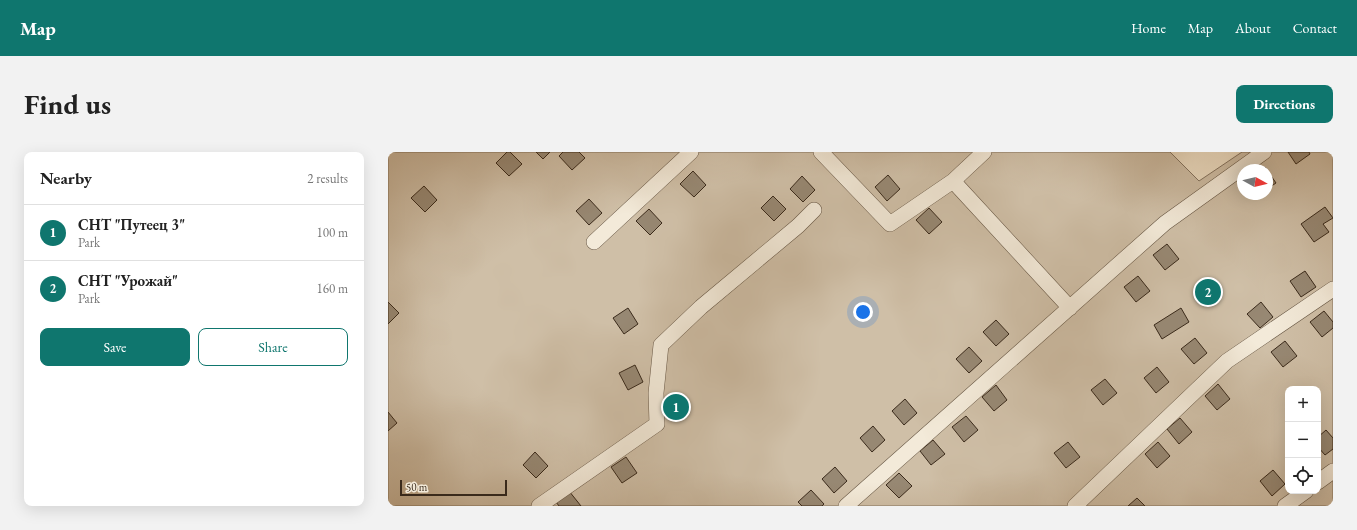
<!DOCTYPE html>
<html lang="en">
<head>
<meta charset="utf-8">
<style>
	body { margin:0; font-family:"EB Garamond",serif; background:#f2f2f2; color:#222 }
	.controls { position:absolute; right:12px; bottom:12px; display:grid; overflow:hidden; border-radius:8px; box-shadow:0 4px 16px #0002 }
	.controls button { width:36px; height:36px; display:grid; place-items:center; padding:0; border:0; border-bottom:1px solid #e0e0e0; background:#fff; color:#222; font:20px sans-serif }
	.compass { position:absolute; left:849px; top:12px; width:36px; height:36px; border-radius:50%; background:#fff; box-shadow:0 4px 16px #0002; rotate:98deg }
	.scale { position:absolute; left:12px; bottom:10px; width:107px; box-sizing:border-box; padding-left:4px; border:2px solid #3a2a1b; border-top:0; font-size:11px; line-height:14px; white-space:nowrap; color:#3a2a1b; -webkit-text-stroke:3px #f3ead9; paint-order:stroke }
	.you { position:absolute; left:475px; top:160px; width:14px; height:14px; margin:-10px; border:3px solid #fff; border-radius:50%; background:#1a73e8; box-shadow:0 0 0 6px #1a73e833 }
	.badge { display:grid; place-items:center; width:26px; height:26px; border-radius:50%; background:#0f766e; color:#fff; font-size:13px; font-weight:700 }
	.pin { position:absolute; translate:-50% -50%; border:2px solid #fff; box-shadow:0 1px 4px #0006 }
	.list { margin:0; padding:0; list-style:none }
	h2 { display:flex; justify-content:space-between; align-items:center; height:52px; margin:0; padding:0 16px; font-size:17px }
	h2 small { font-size:13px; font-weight:400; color:#767676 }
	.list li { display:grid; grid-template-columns:26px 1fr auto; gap:12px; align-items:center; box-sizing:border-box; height:56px; padding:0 16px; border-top:1px solid #e0e0e0 }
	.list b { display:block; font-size:15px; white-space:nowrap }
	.list p { margin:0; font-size:13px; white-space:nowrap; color:#767676 }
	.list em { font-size:13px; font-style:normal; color:#767676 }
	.actions { display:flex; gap:8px; padding:12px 16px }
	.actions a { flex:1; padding:9px 0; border:1px solid #0f766e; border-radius:8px; text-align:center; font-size:14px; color:#0f766e }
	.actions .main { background:#0f766e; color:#fff }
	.icon { flex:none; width:22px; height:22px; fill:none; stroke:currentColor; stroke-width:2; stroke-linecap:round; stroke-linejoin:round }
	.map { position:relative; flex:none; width:945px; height:354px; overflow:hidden; border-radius:8px }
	header { display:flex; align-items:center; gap:24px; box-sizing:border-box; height:56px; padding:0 20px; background:#0f766e; color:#fff }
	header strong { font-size:19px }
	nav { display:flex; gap:22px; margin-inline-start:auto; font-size:14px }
	.intro { display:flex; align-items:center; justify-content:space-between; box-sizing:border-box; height:96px; padding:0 24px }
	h1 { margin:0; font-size:28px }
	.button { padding:10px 18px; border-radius:8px; background:#0f766e; color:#fff; font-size:14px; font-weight:700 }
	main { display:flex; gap:24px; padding:0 24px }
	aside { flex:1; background:#fff; border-radius:8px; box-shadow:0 4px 16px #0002 }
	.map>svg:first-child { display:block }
	.green { fill:#cfbfa7; stroke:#847461; fill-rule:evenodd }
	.building { fill:#978873; stroke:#3a2a1b }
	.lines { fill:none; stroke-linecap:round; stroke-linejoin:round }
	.minor-casing { stroke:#675745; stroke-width:16 }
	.minor { stroke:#f3ead9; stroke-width:15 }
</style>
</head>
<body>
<header>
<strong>Map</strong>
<nav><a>Home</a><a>Map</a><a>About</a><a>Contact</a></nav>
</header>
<div class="intro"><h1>Find us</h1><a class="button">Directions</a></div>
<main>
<aside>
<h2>Nearby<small>2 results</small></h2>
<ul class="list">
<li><span class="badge">1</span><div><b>СНТ &quot;Путеец 3&quot;</b><p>Park</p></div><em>100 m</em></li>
<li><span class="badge">2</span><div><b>СНТ &quot;Урожай&quot;</b><p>Park</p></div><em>160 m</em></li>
</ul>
<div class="actions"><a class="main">Save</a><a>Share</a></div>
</aside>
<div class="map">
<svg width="945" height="354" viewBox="0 0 945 354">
	<rect width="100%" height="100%" fill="#eddec4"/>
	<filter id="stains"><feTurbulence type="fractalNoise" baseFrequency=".005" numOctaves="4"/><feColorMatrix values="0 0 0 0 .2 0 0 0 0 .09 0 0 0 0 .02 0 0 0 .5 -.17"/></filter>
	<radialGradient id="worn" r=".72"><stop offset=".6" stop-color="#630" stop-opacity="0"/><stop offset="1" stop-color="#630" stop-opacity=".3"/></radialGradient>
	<path class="green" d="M0,0H782L811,29L854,0H945V354H0ZM855,18H879V42H855ZM900,237H930V339H900Z"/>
	<path class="building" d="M119,0H122L134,12L121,24L108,11Z
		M148,0H162L155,7Z
		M175,0H191L197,6L184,18L171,4Z
		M900,0H921L922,2L908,12Z
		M877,15L888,31L879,37V18H874Z
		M305,19L318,33L306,45L292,32Z
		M500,23L512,37L499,49L487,35Z
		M414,24L427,38L415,50L402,37Z
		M36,34L49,48L37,60L23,46Z
		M385,44L398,57L386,69L373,56Z
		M201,47L214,61L201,73L188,59Z
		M937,55L945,66L935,72L941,80L926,90L913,72Z
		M541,56L554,70L541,82L528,68Z
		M261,57L274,71L262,83L248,69Z
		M779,92L791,107L777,118L765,103Z
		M917,119L928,135L913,145L902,129Z
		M750,124L762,139L748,150L736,135Z
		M0,150L11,161L0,172Z
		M873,150L885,165L872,176L859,162Z
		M240,156L250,172L236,182L225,166Z
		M793,156L801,170L774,187L766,173Z
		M936,159L945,170V176L934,185L922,170Z
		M608,168L621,182L608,194L595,180Z
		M807,186L819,201L806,212L793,197Z
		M897,189L909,204L895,215L883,200Z
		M581,195L594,209L581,221L568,207Z
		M247,213L255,230L240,238L231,221Z
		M769,215L781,230L768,241L756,226Z
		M717,227L729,241L715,253L703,238Z
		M830,232L842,247L829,258L817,244Z
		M608,233L619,248L606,259L594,245Z
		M517,247L529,261L516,273L504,259Z
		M0,260L9,271L0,279Z
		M578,264L590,278L576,290L564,275Z
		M792,266L804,280L791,292L779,277Z
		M485,274L497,288L484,300L472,286Z
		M938,278L945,286V297L937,303L930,295V285Z
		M545,288L557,302L543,313L532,299Z
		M680,290L692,305L678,316L666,301Z
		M770,290L782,304L769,316L757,302Z
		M147,300L160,314L148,326L135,313Z
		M238,305L249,321L234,331L223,315Z
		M447,315L459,329L446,341L434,327Z
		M885,318L897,332L884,344L872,329Z
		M511,321L524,334L511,346L498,333Z
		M423,338L436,352L434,354H414L410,350Z
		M181,339L193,354H171L168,350Z
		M749,346L757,354H740Z"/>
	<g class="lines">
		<g class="minor-casing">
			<path id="minor" d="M433,0L502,72L565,29
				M596,0L565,29L682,156
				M206,90L303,0
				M930,330L945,319
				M151,354L269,272L268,241L273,193L313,155L410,74L426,58
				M458,354L777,71L876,0
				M687,354L839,209L945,137
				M897,354L918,339"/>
		</g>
		<use href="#minor" class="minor"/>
	</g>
	<rect width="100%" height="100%" filter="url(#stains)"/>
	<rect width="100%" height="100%" fill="url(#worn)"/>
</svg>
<div class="controls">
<button>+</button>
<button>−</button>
<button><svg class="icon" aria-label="locate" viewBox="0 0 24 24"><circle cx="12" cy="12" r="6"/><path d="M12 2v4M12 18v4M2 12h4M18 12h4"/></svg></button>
</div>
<svg class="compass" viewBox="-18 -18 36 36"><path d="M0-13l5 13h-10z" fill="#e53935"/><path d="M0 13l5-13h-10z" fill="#767676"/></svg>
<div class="scale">50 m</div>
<div class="you"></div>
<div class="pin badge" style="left:288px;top:255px">1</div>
<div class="pin badge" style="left:820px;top:140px">2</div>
</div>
</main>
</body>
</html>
